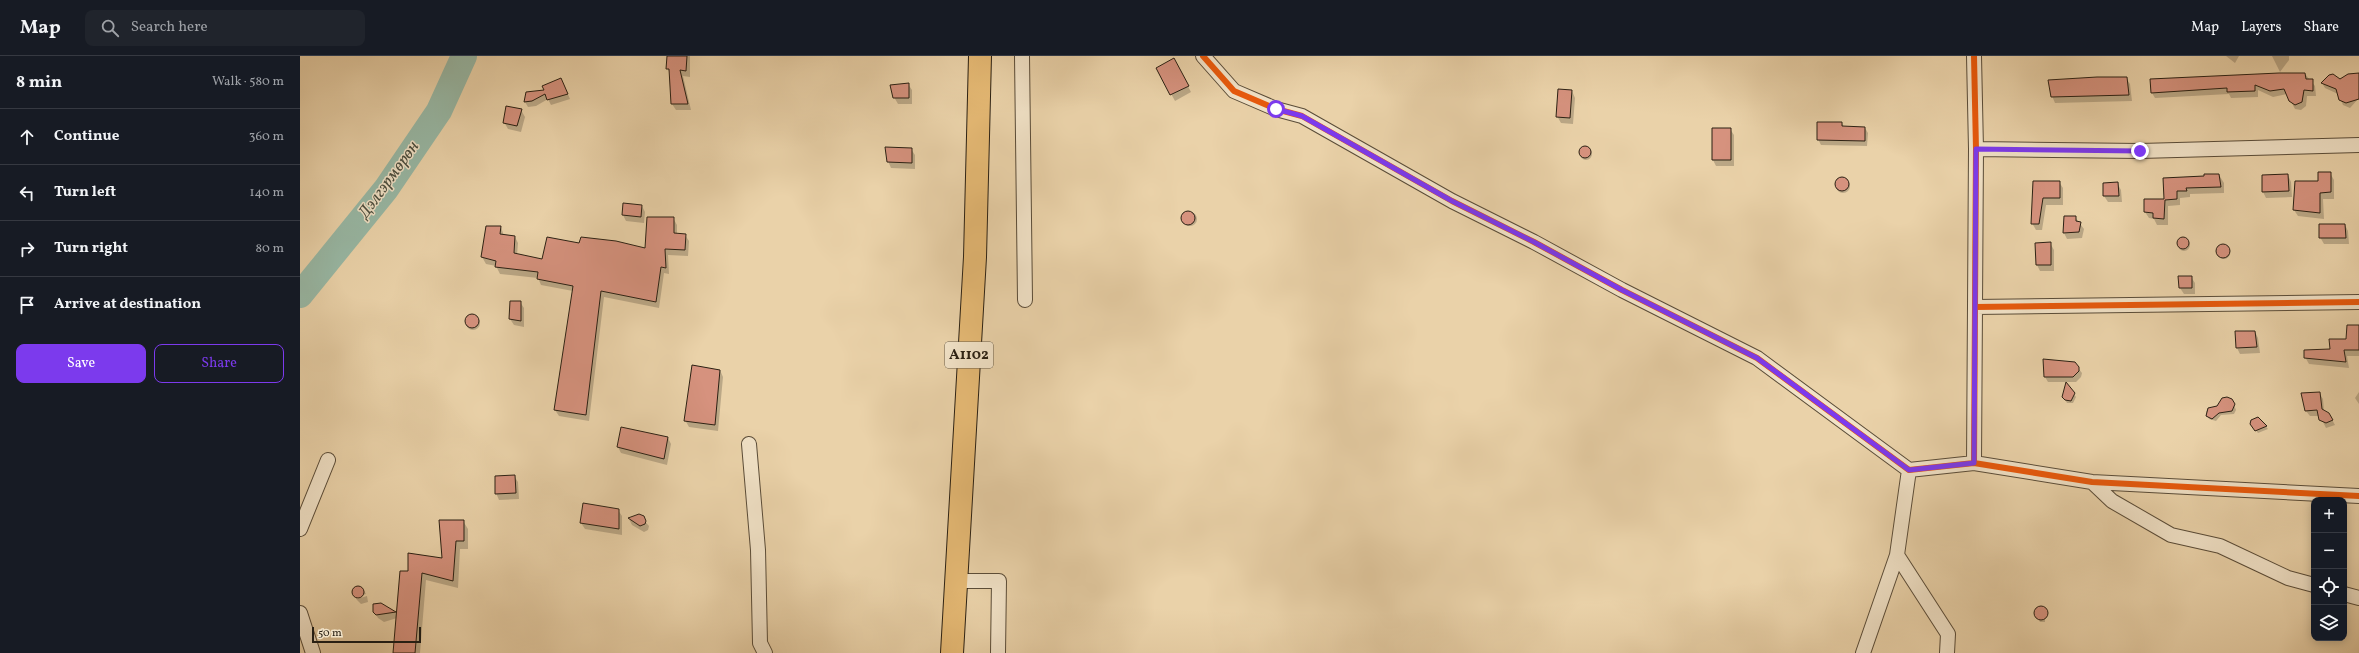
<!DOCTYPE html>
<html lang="en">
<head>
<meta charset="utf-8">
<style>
	body { margin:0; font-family:Vollkorn,serif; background:#20242c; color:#f1f3f6 }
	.controls { position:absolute; right:12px; bottom:12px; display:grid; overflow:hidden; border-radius:8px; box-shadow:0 2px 10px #0003 }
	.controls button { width:36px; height:36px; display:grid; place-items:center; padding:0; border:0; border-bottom:1px solid #363941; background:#171b24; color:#f1f3f6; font:20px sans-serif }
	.scale { position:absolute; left:12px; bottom:10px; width:109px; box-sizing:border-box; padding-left:4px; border:2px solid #2a2013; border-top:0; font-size:11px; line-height:14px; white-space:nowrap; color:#2a2013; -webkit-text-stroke:3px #f1e2c7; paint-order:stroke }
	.stop { position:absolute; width:12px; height:12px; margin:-9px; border:3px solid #7c3aed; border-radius:50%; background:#fff }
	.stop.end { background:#7c3aed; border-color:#fff; box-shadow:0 1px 4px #0008 }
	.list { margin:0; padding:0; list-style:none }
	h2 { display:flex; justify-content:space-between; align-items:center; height:52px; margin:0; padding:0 16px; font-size:17px }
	h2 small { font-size:13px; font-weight:400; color:#9ea1a6 }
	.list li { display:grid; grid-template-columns:26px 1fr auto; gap:12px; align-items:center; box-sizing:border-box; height:56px; padding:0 16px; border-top:1px solid #363941 }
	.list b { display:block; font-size:15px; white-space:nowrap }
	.list em { font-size:13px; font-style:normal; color:#9ea1a6 }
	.actions { display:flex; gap:8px; padding:12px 16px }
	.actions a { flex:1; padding:9px 0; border:1px solid #7c3aed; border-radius:8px; text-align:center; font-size:14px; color:#7c3aed }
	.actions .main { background:#7c3aed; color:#fff }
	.icon { flex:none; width:22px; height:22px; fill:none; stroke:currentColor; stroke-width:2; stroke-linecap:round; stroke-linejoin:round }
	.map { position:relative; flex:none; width:2059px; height:597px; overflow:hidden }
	header { display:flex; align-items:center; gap:24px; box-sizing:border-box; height:56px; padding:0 20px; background:#171b24; border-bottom:1px solid #363941 }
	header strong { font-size:19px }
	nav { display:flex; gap:22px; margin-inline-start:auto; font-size:14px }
	.search { width:280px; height:36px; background:#20242c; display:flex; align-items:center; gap:10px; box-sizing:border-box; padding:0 14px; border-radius:8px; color:#9ea1a6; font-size:15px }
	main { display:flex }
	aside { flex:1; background:#171b24 }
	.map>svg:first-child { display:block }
	.shadow { fill:#0003 }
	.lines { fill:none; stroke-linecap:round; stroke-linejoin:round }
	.river { stroke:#98b8a5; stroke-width:26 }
	.building { fill:#d6927e; stroke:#2a2013 }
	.street-casing { stroke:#5a4c38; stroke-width:16 }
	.primary-casing { stroke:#2a2013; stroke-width:24 }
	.street { stroke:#f1e2c7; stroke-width:14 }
	.primary { stroke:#e5b974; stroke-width:22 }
	.cycleway-casing { stroke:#f1e2c7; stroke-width:8 }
	.cycleway { stroke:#e8590c; stroke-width:6 }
	.route { stroke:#7c3aed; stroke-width:5 }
	.labels { text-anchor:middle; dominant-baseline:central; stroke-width:3; stroke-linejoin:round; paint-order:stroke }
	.shield { fill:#f1e2c7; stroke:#665a49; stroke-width:1 }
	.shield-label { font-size:15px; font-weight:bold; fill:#2a2013 }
	.water-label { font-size:17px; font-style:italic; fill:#4b4e3f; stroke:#f1e2c7 }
</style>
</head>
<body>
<header>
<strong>Map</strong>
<div class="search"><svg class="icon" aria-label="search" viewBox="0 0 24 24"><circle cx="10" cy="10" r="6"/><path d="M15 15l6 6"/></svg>Search here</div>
<nav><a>Map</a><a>Layers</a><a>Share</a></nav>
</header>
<main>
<aside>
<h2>8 min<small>Walk · 580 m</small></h2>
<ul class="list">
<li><svg class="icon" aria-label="ahead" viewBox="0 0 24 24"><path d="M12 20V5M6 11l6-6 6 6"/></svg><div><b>Continue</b></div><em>360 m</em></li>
<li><svg class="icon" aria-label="left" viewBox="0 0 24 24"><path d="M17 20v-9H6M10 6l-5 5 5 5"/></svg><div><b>Turn left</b></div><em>140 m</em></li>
<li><svg class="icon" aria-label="right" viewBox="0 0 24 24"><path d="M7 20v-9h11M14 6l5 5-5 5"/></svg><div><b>Turn right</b></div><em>80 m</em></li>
<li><svg class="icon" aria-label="arrive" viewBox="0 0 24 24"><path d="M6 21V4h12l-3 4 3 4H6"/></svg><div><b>Arrive at destination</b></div></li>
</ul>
<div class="actions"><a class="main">Save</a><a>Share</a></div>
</aside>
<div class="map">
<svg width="2059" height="597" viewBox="0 0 2059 597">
	<rect width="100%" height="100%" fill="#ead2a9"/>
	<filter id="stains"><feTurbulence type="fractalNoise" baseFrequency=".005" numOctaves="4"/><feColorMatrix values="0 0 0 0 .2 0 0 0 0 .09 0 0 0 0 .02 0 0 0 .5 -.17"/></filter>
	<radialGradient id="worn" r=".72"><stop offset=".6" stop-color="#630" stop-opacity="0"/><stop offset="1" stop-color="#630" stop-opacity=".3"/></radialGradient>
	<path class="shadow" d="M368,0H390V21L383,20L391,54H376L372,48L370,17L367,12Z
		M1926,0H1939L1935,7Z
		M1972,0H1989V4L1980,16Z
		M877,10L891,36L875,45L857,12Z
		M2005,18L2015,30L2016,40H2007L2006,50L2001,54L1995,53L1987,38L1973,41L1958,34V41L1931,42L1929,38L1855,42L1852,37Z
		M2059,18V42L2050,52L2043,49L2038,38L2025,32L2022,27Z
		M1826,22L1830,28L1832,45L1755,47L1752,40Z
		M608,28L612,34V48H598L594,41Z
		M264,29L270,43L251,49L248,43L236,50L228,51L225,46L227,37L245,35Z
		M1272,35L1275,42L1273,68L1261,67L1257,60Z
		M221,54L225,61L221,76L208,73L204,66Z
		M1542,67L1544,71L1565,72L1568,77L1567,90L1521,89L1518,83Z
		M1430,73L1434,79V110H1416L1413,104Z
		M1280 98a6 6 0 1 1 12 0a6 6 0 1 1-12 0Z
		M611,93L615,99V113L591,112L588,105Z
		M2030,117L2034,124V143H2023L2024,163L1998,160L1994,154L2019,126Z
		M1919,119L1924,127V137L1890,138V141L1880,142V149L1868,150V169H1857L1854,163L1849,162L1845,156L1865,144L1864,123Z
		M1988,119L1991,126L1992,141L1966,142L1963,136Z
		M1536 130a7 7 0 1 1 14 0a7 7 0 1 1-14 0Z
		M1734,126H1759L1763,132V149H1746L1742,174H1736L1732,167Z
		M1817,127L1821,134L1822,146H1808L1804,140V128Z
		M342,150L345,156L344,167L326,165L323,159Z
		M883 163a7 7 0 1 1 14 0a7 7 0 1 1-14 0Z
		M1775,161L1784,173L1782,182L1767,183L1764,177Z
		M373,162L377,169V178L385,179L389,185L388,200L368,199L369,218L364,217L359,252L304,241L289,365L259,360L255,354L273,235L241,229L238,222L200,218L196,210L186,208L182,201L201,171L204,180L215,181L218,187L217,199L242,204L279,188L346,193Z
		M2045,169L2048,175L2049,188H2024L2020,181Z
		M1878 189a6 6 0 1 1 12 0a6 6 0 1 1-12 0Z
		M1750,187L1754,194V215H1740L1737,209Z
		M1918 197a6 6 0 1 1 12 0a6 6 0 1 1-12 0Z
		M1891,221L1895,227V238H1884L1880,232Z
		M220,246L224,252V271L214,269L210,263Z
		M166 267a7 7 0 1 1 14 0a7 7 0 1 1-14 0Z
		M2059,270V300H2047L2049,312L2009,308L2005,301L2031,294L2047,284Z
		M1955,276L1958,282L1960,297L1940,298L1937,292Z
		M1744,304L1774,307L1782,317L1781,321L1776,326H1748L1745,321Z
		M420,314L423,321L418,375L389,371L385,364Z
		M2059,336V348L2055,342Z
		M2019,337L2023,343L2024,355L2029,358L2035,369L2026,372L2020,360H2010L2006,355Z
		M1774,338L1776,341L1773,347H1767L1763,340Z
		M1933,346L1936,354L1934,358L1921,359L1916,365L1909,363L1906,356L1908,353Z
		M1958,362L1968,373L1958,377L1951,368Z
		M368,382L371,388L367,409L321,397L318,391Z
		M214,420L218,426L219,443L199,444L196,437Z
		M318,454L322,460V479L285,473L281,467Z
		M339,459L349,470L348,474L344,476L332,469L329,463Z
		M163,465L168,473V493H160L158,532L126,524L120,597H94L97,562L84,566L78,562L74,555L81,548L95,556L97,560L109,517L143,503Z
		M57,531L63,533L66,538L57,541V543L67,540L68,546L61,548L57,544L53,537Z
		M1741,552L1745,554V566H1740L1735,557Z"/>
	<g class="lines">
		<path class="river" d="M0,239L86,133L139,55L164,0"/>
	</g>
	<path class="building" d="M367,0H387L386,15L380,14L388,48H371L369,13H366Z
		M874,2L889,30L870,39L856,12Z
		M1979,17H2005L2006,23H2013V35L2004,34L2002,46L1995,49L1989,45L1984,33L1970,35L1955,29V35L1927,36V32L1851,37L1850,23Z
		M2059,17V43L2046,47L2039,44L2036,33L2021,27L2029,19L2033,18L2040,23L2048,18Z
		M1797,21H1827L1829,39L1751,41L1748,24Z
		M261,22L268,38L247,44L245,38L232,45L224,46L226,36L244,34L242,30Z
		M609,27V42H593L590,29Z
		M1258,33L1272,34L1270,62L1256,61Z
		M206,50L222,53L217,70L203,67Z
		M1517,66H1542V70L1565,71V85L1517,84Z
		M1412,72H1431V104H1412Z
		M1279 96a6 6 0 1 1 12 0a6 6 0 1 1-12 0Z
		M585,91L612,92V107L587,106Z
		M2018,116H2031V136L2020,137V157L1993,154L1995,125H2018Z
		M1904,118H1919L1921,131L1886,132L1887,135H1877V143L1865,144L1864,163L1853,162V157L1844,156V143H1864L1863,122L1904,120Z
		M1988,118L1989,135L1962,136V119Z
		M1535 128a7 7 0 1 1 14 0a7 7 0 1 1-14 0Z
		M1733,125H1760V142H1743L1739,168H1731Z
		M1818,126L1819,140H1803V127Z
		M323,147L342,149L341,161L322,159Z
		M881 162a7 7 0 1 1 14 0a7 7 0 1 1-14 0Z
		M1764,160H1776V165L1781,166L1779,176L1763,177Z
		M347,161H374V177L386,178L385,194L365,193L366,212L361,211L356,246L301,235L286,359L254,354L273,230L237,223L238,216L195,211L196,205L181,201L186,170H201L200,178L215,180L214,197L242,203L247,181L279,187L281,181L316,185L345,192Z
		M2019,168H2045L2046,182H2019Z
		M1877 187a6 6 0 1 1 12 0a6 6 0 1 1-12 0Z
		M1751,186V209H1736L1735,187Z
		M1916 195a7 7 0 1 1 14 0a7 7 0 1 1-14 0Z
		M1878,220H1892V232H1879Z
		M210,245H221V265L209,263Z
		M165 265a7 7 0 1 1 14 0a7 7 0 1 1-14 0Z
		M2047,269H2059V294H2044L2046,306L2004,302V294L2030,293L2029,283H2046Z
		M1935,275H1955L1957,291L1936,292Z
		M1743,303L1775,306L1779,311V315L1773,321H1744Z
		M392,309L420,314L415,369L384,365Z
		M1766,326L1775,337L1771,345L1765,344L1762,341Z
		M2020,336L2022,353L2029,357L2033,364L2026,367L2019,364L2017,354L2005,355L2001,337Z
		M1927,341L1932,343L1935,348L1932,355L1919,357L1912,363L1906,360L1908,352L1917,350L1922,342Z
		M1958,361L1967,370L1955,375L1950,368L1951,364Z
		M321,371L368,381L364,403L317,391Z
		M215,419L216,437L195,438V420Z
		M283,447L319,453V473L280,467Z
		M339,458L344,460L346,465L345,468L340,470L328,462Z
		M139,464H164V485H156L153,525L122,517L115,597H93L100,515H108V497L142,502Z
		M52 536a6 6 0 1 1 12 0a6 6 0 1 1-12 0Z
		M81,547L96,556L76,559L73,556V548Z
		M1734 557a7 7 0 1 1 14 0a7 7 0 1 1-14 0Z"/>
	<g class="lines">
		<g class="street-casing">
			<path id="street" d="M722,0L725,244
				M903,0L934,35L976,53L1002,60L1152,145L1234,186L1322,234L1457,302L1609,414L1674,407L1792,426L2059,440
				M1676,93L1840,95L2059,89
				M1675,251L2059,246
				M449,388L458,494L460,587L465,597
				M1674,407L1676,93L1674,0
				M1792,426L1812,445L1871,479L1920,490L1988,522L2014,529
				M0,473L28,404
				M1597,499L1648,578L1647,597
				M656,525H699L698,597
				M2044,538L2059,542
				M0,557L13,597
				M1563,597L1597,499L1609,414"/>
		</g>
		<g class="primary-casing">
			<path id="primary" d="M652,597L675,201L680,0"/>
		</g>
		<use href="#street" class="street"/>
		<use href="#primary" class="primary"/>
		<g class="cycleway-casing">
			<path id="cycleway" d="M903,0L934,35L976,53L1002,60L1152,145L1234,186L1322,234L1457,302L1609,414L1674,407L1792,426L2059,440
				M1675,251L2059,246
				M1674,407L1676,93L1674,0"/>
		</g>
		<use href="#cycleway" class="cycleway"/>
	</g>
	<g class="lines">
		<path class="route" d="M976,53L1002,60L1152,145L1234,186L1322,234L1457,302L1609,414L1674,407L1676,93L1840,95"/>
	</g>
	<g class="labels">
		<rect class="shield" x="645" y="286" width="48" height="26" rx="3"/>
		<g class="shield-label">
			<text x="669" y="299">A1102</text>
		</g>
		<g class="water-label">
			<text transform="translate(89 124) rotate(-54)">Дэлгэрмөрөн</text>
		</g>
	</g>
	<rect width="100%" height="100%" filter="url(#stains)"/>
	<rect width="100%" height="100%" fill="url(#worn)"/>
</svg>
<div class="controls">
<button>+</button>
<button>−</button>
<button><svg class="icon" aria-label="locate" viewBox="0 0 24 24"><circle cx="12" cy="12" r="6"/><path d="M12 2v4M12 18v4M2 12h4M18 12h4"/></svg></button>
<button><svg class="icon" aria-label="layers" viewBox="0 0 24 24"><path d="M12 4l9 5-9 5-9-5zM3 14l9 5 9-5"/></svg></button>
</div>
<div class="scale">50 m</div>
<div class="stop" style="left:976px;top:53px"></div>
<div class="stop end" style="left:1840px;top:95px"></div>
</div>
</main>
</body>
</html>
